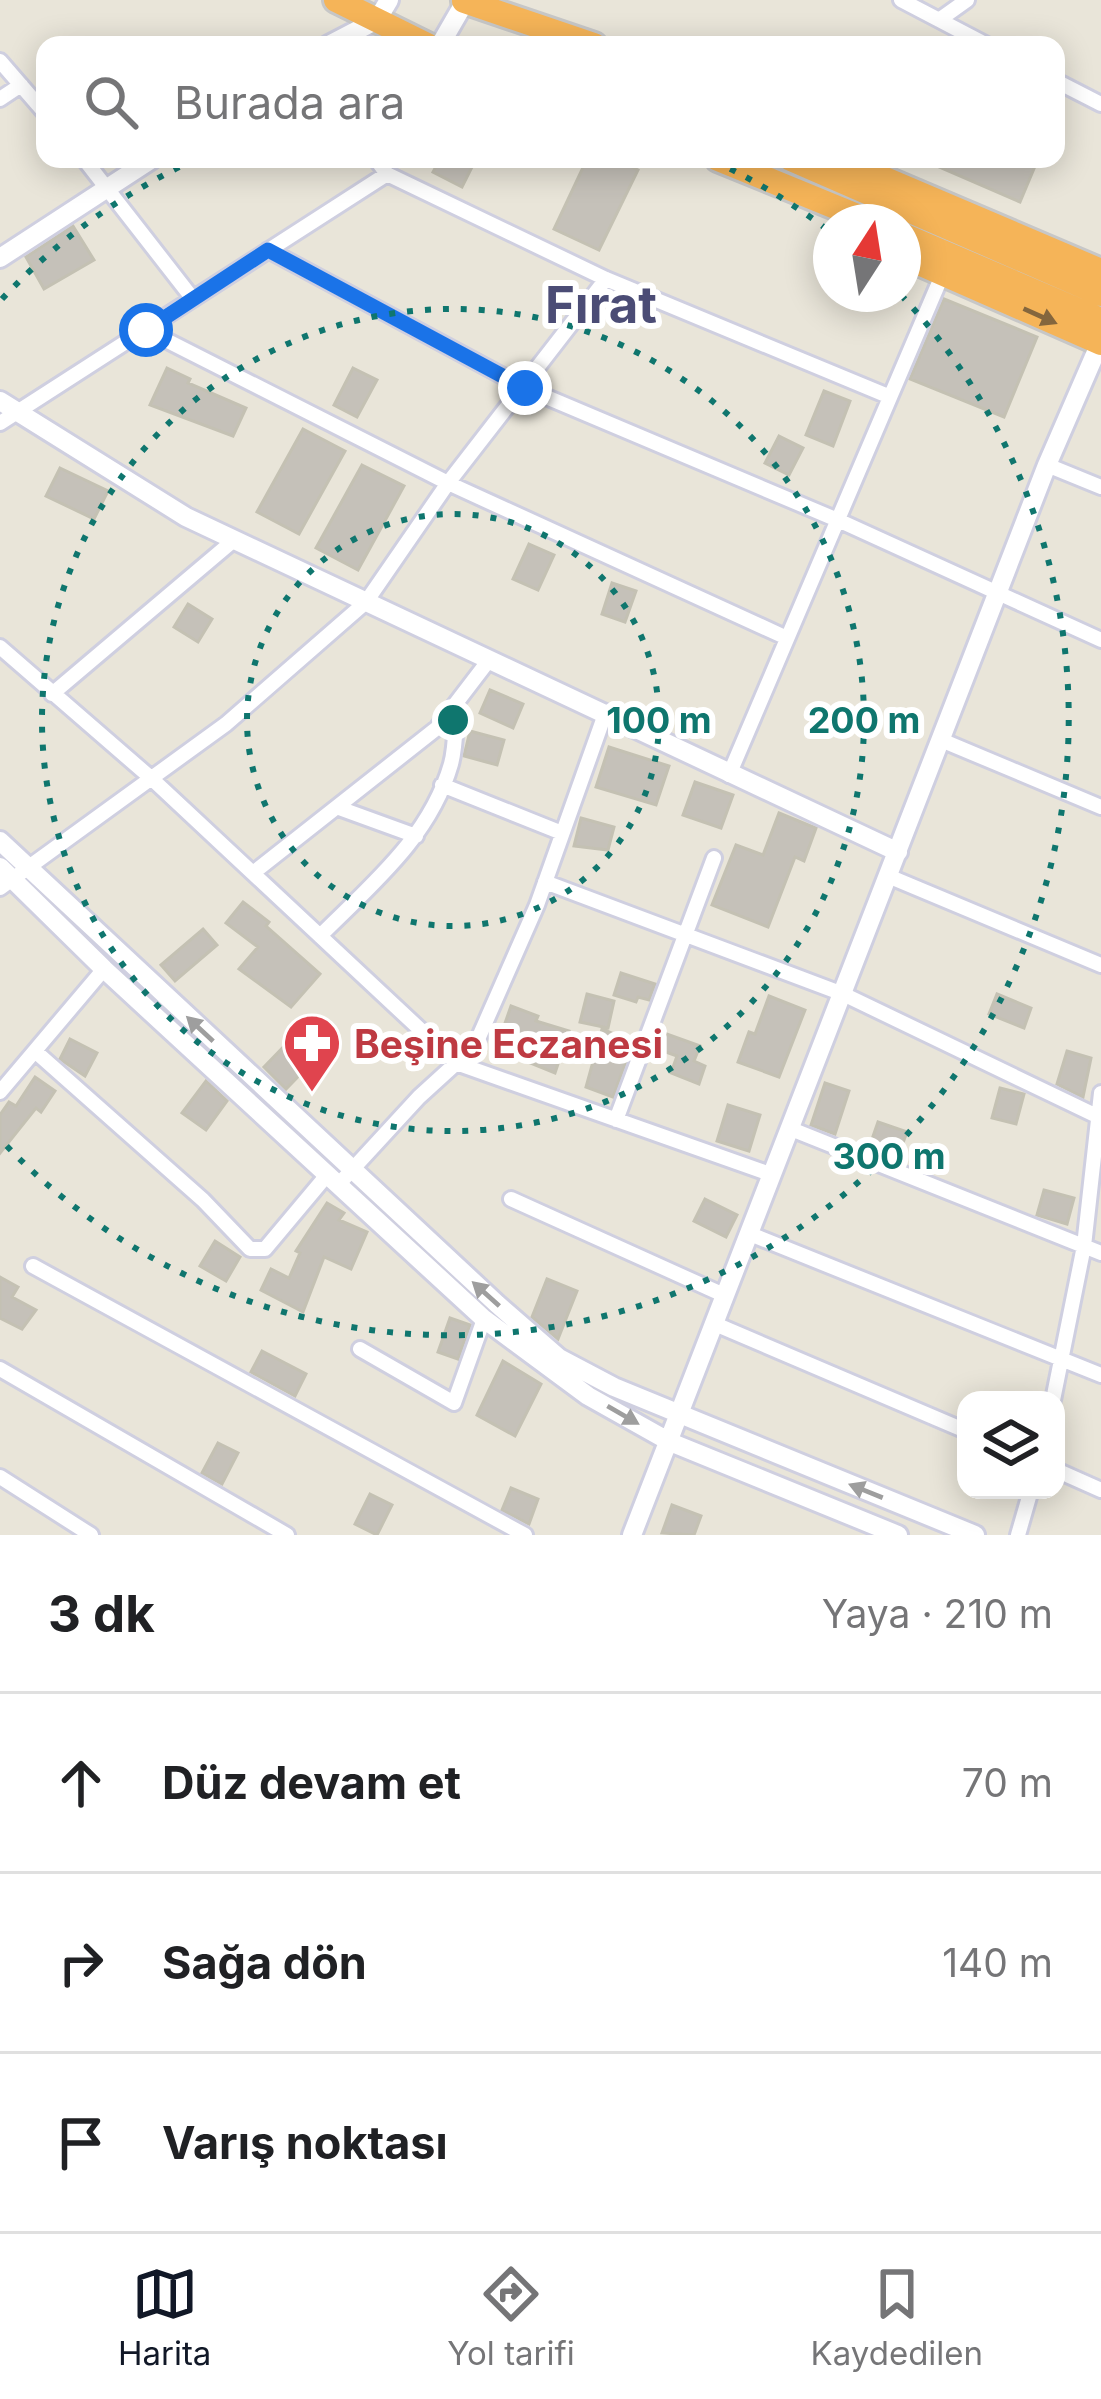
<!DOCTYPE html>
<html lang="tr">
<head>
<meta charset="utf-8">
<style>
	body { margin:0; font-family:Inter,sans-serif; background:#f2f2f2; color:#202124 }
	.controls { position:absolute; right:36px; bottom:36px; display:grid; overflow:hidden; border-radius:24px; box-shadow:0 6px 30px #0003 }
	.controls button { width:108px; height:108px; display:grid; place-items:center; padding:0; border:0; border-bottom:3px solid #e0e0e0; background:#fff; color:#202124; font:60px sans-serif }
	.compass { position:absolute; left:813px; top:204px; width:108px; height:108px; border-radius:50%; background:#fff; box-shadow:0 6px 30px #0003; rotate:12deg }
	.stop { position:absolute; width:36px; height:36px; margin:-27px; border:9px solid #1a73e8; border-radius:50%; background:#fff }
	.stop.end { background:#1a73e8; border-color:#fff; box-shadow:0 3px 12px #0008 }
	.list { margin:0; padding:0; list-style:none }
	h2 { display:flex; justify-content:space-between; align-items:center; height:156px; margin:0; padding:0 48px; font-size:51px }
	h2 small { font-size:39px; font-weight:400; color:#757577 }
	.list li { display:grid; grid-template-columns:78px 1fr auto; gap:36px; align-items:center; box-sizing:border-box; height:180px; padding:0 48px; border-top:3px solid #e0e0e0 }
	.list b { display:block; font-size:45px; white-space:nowrap }
	.list em { font-size:39px; font-style:normal; color:#757577 }
	.icon { flex:none; width:66px; height:66px; fill:none; stroke:currentColor; stroke-width:2; stroke-linecap:round; stroke-linejoin:round }
	.map { position:relative; flex:none; width:1101px; height:1535px; overflow:hidden }
	.search { position:absolute; background:#fff; box-shadow:0 6px 30px #0003; left:36px; right:36px; top:36px; height:132px; display:flex; align-items:center; gap:30px; box-sizing:border-box; padding:0 42px; border-radius:24px; color:#757577; font-size:45px }
	.sheet { height:696px; background:#fff }
	nav { display:flex; justify-content:space-around; align-items:center; box-sizing:border-box; height:168px; border-top:3px solid #e0e0e0; background:#fff; font-size:33px; color:#757577 }
	nav a { display:grid; justify-items:center; gap:6px }
	nav .on { color:#111827 }
	.map>svg:first-child { display:block }
	.building { fill:#c5c1b9; stroke:#c4c1b3; stroke-width:3 }
	.lines { fill:none; stroke-linecap:round; stroke-linejoin:round }
	.street-casing { stroke:#cfcfe0; stroke-width:20 }
	.secondary-casing { stroke:#cfcfe0; stroke-width:24 }
	.highway-casing { stroke:#c7c7c7; stroke-width:30 }
	.street { stroke:#fff; stroke-width:14 }
	.secondary { stroke:#fff; stroke-width:18 }
	.highway { stroke:#f5b458; stroke-width:24 }
	.oneway { fill:#84663d }
	.oneway2 { fill:#9e9e9e }
	.route { stroke:#1a73e8; stroke-width:15 }
	.ring { fill:none; stroke:#0f766e; stroke-width:6; stroke-dasharray:6 12 }
	.labels { text-anchor:middle; dominant-baseline:central; stroke-width:12; stroke-linejoin:round; paint-order:stroke }
	.health-label { font-size:39px; font-weight:bold; fill:#be3a42; stroke:#fff; text-anchor:start }
	.district-label { font-size:51px; font-weight:bold; fill:#4b4c75; stroke:#fff }
	.centre { fill:#0f766e; stroke:#fff; stroke-width:6 }
	.ring-label { font-size:36px; text-anchor:middle; font-weight:bold; fill:#0f766e; stroke:#fff; stroke-width:12; stroke-linejoin:round; paint-order:stroke }
</style>
</head>
<body>
<div class="map">
<svg width="1101" height="1535" viewBox="0 0 1101 1535">
	<rect width="100%" height="100%" fill="#e9e5d9"/>
	<path class="building" d="M440,159H476L462,187L433,172Z
		M587,159H615L638,170L599,250L554,229Z
		M921,159H1038L1020,202Z
		M73,226L94,260L44,289L26,257Z
		M944,299L1037,337L1004,417L910,379Z
		M167,368L190,379L188,383L246,408L233,436L150,405Z
		M353,368L377,380L357,417L334,405Z
		M824,391L850,401L833,446L806,435Z
		M303,429L345,451L299,534L257,512Z
		M779,436L803,448L789,475L765,463Z
		M362,465L404,486L358,570L316,548Z
		M60,468L108,491L94,519L46,496Z
		M529,544L554,555L538,590L513,579Z
		M612,583L636,591L625,622L602,614Z
		M188,604L212,619L198,642L174,627Z
		M490,690L523,704L513,728L480,713Z
		M470,731L504,740L497,765L464,756Z
		M609,747L669,766L656,805L596,787Z
		M695,782L733,795L721,828L683,815Z
		M779,813L816,828L804,861L795,857L768,927L712,905L736,845L763,855Z
		M581,818L614,827L608,850L574,846Z
		M243,902L269,922L266,926L320,974L291,1007L239,969L258,947L226,923Z
		M203,929L217,945L175,981L161,965Z
		M621,973L655,984L649,1000L638,997L636,1002L614,995Z
		M587,994L614,1001L608,1028L580,1022Z
		M997,994L1031,1008L1024,1028L989,1014Z
		M769,996L805,1010L779,1077L738,1062L749,1032L755,1034Z
		M511,1006L538,1016L536,1021L569,1031L555,1073L496,1049Z
		M602,1029L633,1042L613,1097L586,1087Z
		M661,1032L700,1046L694,1061L705,1066L699,1084L671,1073L677,1056L655,1048Z
		M295,1035L317,1057L286,1089L264,1067Z
		M70,1039L97,1053L85,1076L60,1059Z
		M1067,1051L1091,1058L1083,1097L1057,1084Z
		M35,1077L55,1091L41,1112L36,1108L0,1153V1115L9,1102L16,1106Z
		M206,1081L227,1101L206,1130L182,1113Z
		M825,1083L849,1091L835,1134L811,1125Z
		M1000,1088L1024,1094L1016,1124L992,1118Z
		M728,1105L760,1115L749,1151L717,1141Z
		M878,1122L907,1132L897,1159L869,1148Z
		M1044,1190L1074,1198L1067,1224L1037,1215Z
		M705,1199L737,1215L726,1237L694,1221Z
		M327,1203L344,1213L339,1220L367,1232L351,1269L324,1257L303,1312L261,1290L271,1269L289,1278L300,1253L296,1251Z
		M215,1241L240,1257L226,1281L200,1266Z
		M0,1277L18,1287L12,1297L36,1310L22,1329L0,1318Z
		M547,1279L577,1291L558,1339L532,1317Z
		M450,1318L470,1325L458,1359L438,1352Z
		M262,1351L306,1374L295,1396L251,1372Z
		M503,1361L541,1384L515,1436L477,1415Z
		M218,1443L238,1453L222,1484L202,1473Z
		M511,1488L538,1499L529,1524L502,1510Z
		M370,1494L392,1505L377,1535L355,1524Z
		M672,1505L701,1516L694,1535L662,1533Z"/>
	<g class="lines">
		<g class="street-casing">
			<path id="street" d="M901,0L987,45
				M939,20L967,0
				M0,61L45,113
				M1056,81L1101,104
				M0,99L21,85
				M84,159L193,299
				M376,159L387,174L606,279L888,396
				M268,250L525,388L840,521L1101,640
				M146,330L448,483L787,638
				M0,423L387,174
				M1047,465L1101,487
				M0,647L151,778L456,1063L773,1175
				M52,694L234,540
				M941,740L1101,807
				M729,775L943,273
				M442,785L562,833
				M339,808L416,836
				M253,873L437,728L489,660
				M888,876L1101,965
				M545,882L843,994L1101,1118
				M0,888L226,724L366,602L448,483L606,279
				M320,936C372,884 430,837 451,764C456,746 455,725 457,707
				M36,1052L203,1200L250,1249H265L327,1175
				M0,1092L104,969
				M616,1120L714,858
				M791,1129L1101,1253
				M338,1185L419,1097L475,1046L537,905L605,714
				M511,1199L726,1296
				M750,1234L1101,1375
				M33,1266L525,1535
				M715,1324L966,1431
				M360,1349L454,1403L484,1319
				M0,1369L287,1535
				M1053,1400L1084,1246L1101,1093
				M1056,1470L1101,1490
				M0,1477L91,1535
				M1018,1535L1031,1490"/>
		</g>
		<g class="secondary-casing">
			<path id="secondary" d="M329,45L377,20L389,0
				M440,45L466,0
				M0,258L152,159
				M0,401L186,517L898,852
				M0,841L497,1304L559,1358L614,1387L975,1535
				M0,867L104,969L484,1319L588,1396L670,1442L898,1535
				M632,1535L1047,465L1096,352"/>
		</g>
		<g class="highway-casing">
			<path id="highway" d="M336,0L427,45
				M464,1L594,45
				M718,159L872,222
				M791,159L1101,294
				M838,159L1101,271
				M903,235L1101,320
				M903,256L1101,343"/>
		</g>
		<use href="#street" class="street"/>
		<use href="#secondary" class="secondary"/>
		<use href="#highway" class="highway"/>
	</g>
	<defs><path id="oneway-solid" d="M-6-.8H1V-3.2L6.5 0L1 3.2V.8H-6Z" transform="scale(3)"/></defs>
	<use class="oneway" href="#oneway-solid" transform="translate(1040 316) rotate(24)"/>
	<g class="oneway2">
		<use href="#oneway-solid" transform="translate(200 1029) rotate(-137)"/>
		<use href="#oneway-solid" transform="translate(486 1294) rotate(-138)"/>
		<use href="#oneway-solid" transform="translate(623 1415) rotate(30)"/>
		<use href="#oneway-solid" transform="translate(866 1491) rotate(-158)"/>
	</g>
	<g class="lines">
		<path class="route" d="M146,330L268,250L525,388"/>
	</g>
	<g class="ring">
		<circle cx="453" cy="720" r="206"/>
		<circle cx="453" cy="720" r="411"/>
		<path d="M2 299A617 617 0 0 1 192 161M714 161A617 617 0 0 1 829 231M901 295A617 617 0 1 1 2 1141"/>
	</g>
	<defs>
		<g id="pharmacy-pin" transform="scale(3)"><path d="M0 17L-7.5 6A9.5 9.5 0 1 1 7.5 6Z" fill="#e0444e" stroke="#fff"/><path d="M-2-6h4v4h4v4h-4v4h-4v-4h-4v-4h4Z" fill="#fff"/></g>
	</defs>
	<g fill-rule="evenodd">
		<use href="#pharmacy-pin" x="312" y="1043"/>
	</g>
	<g class="labels">
		<g class="health-label">
			<text x="354" y="1043">Beşine Eczanesi</text>
		</g>
		<g class="district-label">
			<text x="601" y="304">Fırat</text>
		</g>
	</g>
	<circle cx="453" cy="720" r="18" class="centre"/>
	<g class="ring-label">
		<text x="659" y="733">100 m</text>
		<text x="864" y="733">200 m</text>
		<text x="889" y="1169">300 m</text>
	</g>
</svg>
<div class="controls">
<button><svg class="icon" aria-label="layers" viewBox="0 0 24 24"><path d="M12 4l9 5-9 5-9-5zM3 14l9 5 9-5"/></svg></button>
</div>
<svg class="compass" viewBox="-18 -18 36 36"><path d="M0-13l5 13h-10z" fill="#e53935"/><path d="M0 13l5-13h-10z" fill="#757577"/></svg>
<div class="stop" style="left:146px;top:330px"></div>
<div class="stop end" style="left:525px;top:388px"></div>
<div class="search"><svg class="icon" aria-label="search" viewBox="0 0 24 24"><circle cx="10" cy="10" r="6"/><path d="M15 15l6 6"/></svg>Burada ara</div>
</div>
<section class="sheet">
<h2>3 dk<small>Yaya · 210 m</small></h2>
<ul class="list">
<li><svg class="icon" aria-label="ahead" viewBox="0 0 24 24"><path d="M12 20V5M6 11l6-6 6 6"/></svg><div><b>Düz devam et</b></div><em>70 m</em></li>
<li><svg class="icon" aria-label="right" viewBox="0 0 24 24"><path d="M7 20v-9h11M14 6l5 5-5 5"/></svg><div><b>Sağa dön</b></div><em>140 m</em></li>
<li><svg class="icon" aria-label="arrive" viewBox="0 0 24 24"><path d="M6 21V4h12l-3 4 3 4H6"/></svg><div><b>Varış noktası</b></div></li>
</ul>
</section>
<nav>
<a class="on"><svg class="icon" aria-label="map" viewBox="0 0 24 24"><path d="M3 6l6-2 6 2 6-2v14l-6 2-6-2-6 2zM9 4v14M15 6v14"/></svg>Harita</a>
<a><svg class="icon" aria-label="directions" viewBox="0 0 24 24"><path d="M12 3l9 9-9 9-9-9zM9 14v-3h6M13 9l2 2-2 2"/></svg>Yol tarifi</a>
<a><svg class="icon" aria-label="saved" viewBox="0 0 24 24"><path d="M7 4h10v16l-5-4-5 4z"/></svg>Kaydedilen</a>
</nav>
</body>
</html>
